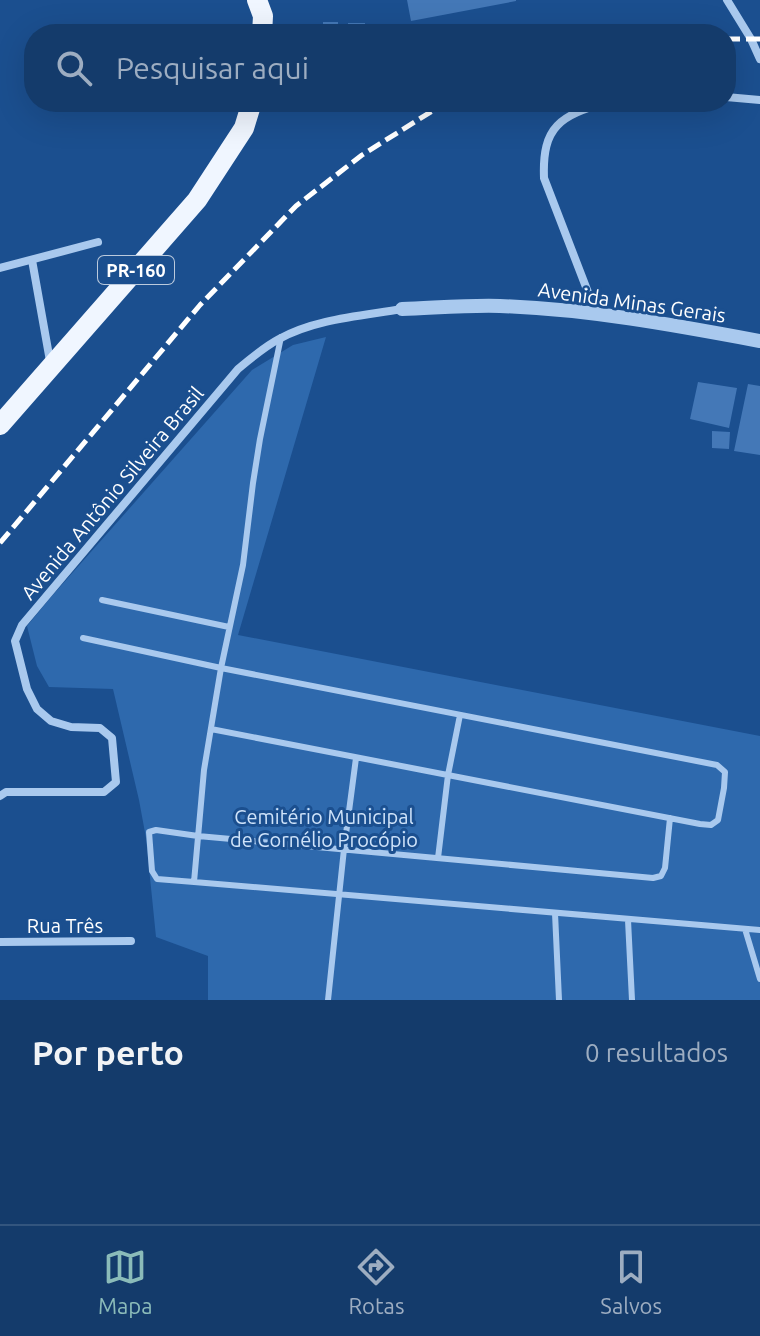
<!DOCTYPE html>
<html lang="pt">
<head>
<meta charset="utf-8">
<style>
	body { margin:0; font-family:Ubuntu,sans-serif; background:#1d4271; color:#f1f3f6 }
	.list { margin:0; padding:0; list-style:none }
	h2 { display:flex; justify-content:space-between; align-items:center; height:104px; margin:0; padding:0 32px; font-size:34px }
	h2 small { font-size:26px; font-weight:400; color:#9dadc1 }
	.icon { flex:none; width:44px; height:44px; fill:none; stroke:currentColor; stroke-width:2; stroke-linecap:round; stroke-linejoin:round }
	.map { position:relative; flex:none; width:760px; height:1000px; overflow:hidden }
	.search { position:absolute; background:#143b6b; box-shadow:0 8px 32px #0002; left:24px; right:24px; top:24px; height:88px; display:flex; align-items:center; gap:20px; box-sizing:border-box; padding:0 28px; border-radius:32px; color:#9dadc1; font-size:30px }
	.sheet { height:224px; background:#143b6b }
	nav { display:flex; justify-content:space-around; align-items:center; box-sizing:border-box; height:112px; border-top:2px solid #33557e; background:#143b6b; font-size:22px; color:#9dadc1 }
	nav a { display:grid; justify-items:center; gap:4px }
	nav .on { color:#8bbbb9 }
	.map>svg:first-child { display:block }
	.green { fill:#2e69ad }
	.building { fill:#4478b7 }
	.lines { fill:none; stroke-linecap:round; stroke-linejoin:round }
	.service { stroke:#a9c9ee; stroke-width:6 }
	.minor { stroke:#a9c9ee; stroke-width:8 }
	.tertiary { stroke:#a9c9ee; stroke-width:14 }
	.primary { stroke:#f0f6ff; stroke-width:20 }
	.rail { stroke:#fff; stroke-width:5; stroke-dasharray:14 6; stroke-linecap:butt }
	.labels { text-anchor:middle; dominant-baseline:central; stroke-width:6; stroke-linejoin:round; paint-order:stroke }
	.shield { fill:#1b4f8f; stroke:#bbcadd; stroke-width:2 }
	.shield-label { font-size:18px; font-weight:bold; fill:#fff }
	.street-label { font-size:20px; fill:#fff; stroke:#1b4f8f }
	.park-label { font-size:20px; fill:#cfe3fa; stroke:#1b4f8f }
</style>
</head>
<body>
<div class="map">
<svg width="760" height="1000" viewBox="0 0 760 1000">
	<rect width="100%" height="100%" fill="#1b4f8f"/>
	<path class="green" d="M326,337L238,635L760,736V1000H208V956L156,937L146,838L139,800L113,689L49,687L37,666L27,626L51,597L252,370L293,345Z"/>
	<path class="building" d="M407,0H516V1L411,21Z
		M323,22H338V34H323Z
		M348,23H365V34H348Z
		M698,382L737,388L729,428L690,419Z
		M748,384L760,386V455L734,451Z
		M712,431L730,432L729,449L712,448Z"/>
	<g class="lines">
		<path class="service" d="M281,337L260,439L253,483L243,565L221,668L204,770L194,882L760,930
			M102,600L229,627
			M83,638L221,668L717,765L725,772L724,788L718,820L711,825L700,824L211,729
			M438,858L448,775L460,715
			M194,882L157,879L152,871L149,832L156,830L198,836L653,878L661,876L665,868L670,818
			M555,913L559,1000
			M628,920L632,1000
			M745,929L760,979
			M328,1000L344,849L356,758"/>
		<path class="minor" d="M727,0L751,39L760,59
			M726,97L760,100
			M32,260L50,361
			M0,268L98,242
			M596,313L544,178C542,126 560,116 607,102
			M0,796L6,792H104L116,782L112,738L100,728L71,727L51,721L37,709L27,689L15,641L22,625L238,369C251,358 264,347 279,339C315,319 361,316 402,309
			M0,942L131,941"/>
		<path class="tertiary" d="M402,309C434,308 467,305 500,306C588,309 674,325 760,341"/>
		<path class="primary" d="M257,0L263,16L262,34
			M0,425L197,200L244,128L252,102"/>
		<path class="rail" d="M726,39H760
			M0,543L200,305L296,206L362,155L437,108L449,102"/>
	</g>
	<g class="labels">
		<rect class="shield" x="98" y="256" width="76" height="28" rx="6"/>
		<g class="shield-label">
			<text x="136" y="270">PR-160</text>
		</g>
		<g class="street-label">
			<text transform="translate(632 302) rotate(8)">Avenida Minas Gerais</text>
			<text transform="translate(112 493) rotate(-50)">Avenida Antônio Silveira Brasil</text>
			<text x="65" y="925">Rua Três</text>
		</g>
		<g class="park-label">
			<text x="324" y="816">Cemitério Municipal<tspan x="324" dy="23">de Cornélio Procópio</tspan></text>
		</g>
	</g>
</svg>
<div class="search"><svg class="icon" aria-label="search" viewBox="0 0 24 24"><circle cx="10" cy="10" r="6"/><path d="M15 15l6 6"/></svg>Pesquisar aqui</div>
</div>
<section class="sheet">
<h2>Por perto<small>0 resultados</small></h2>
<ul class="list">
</ul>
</section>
<nav>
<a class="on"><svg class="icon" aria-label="map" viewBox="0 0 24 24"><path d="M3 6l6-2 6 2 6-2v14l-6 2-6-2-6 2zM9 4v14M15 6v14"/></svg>Mapa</a>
<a><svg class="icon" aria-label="directions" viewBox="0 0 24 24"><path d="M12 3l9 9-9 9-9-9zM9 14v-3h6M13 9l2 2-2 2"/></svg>Rotas</a>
<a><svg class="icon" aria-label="saved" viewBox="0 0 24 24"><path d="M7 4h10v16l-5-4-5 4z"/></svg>Salvos</a>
</nav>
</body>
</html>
